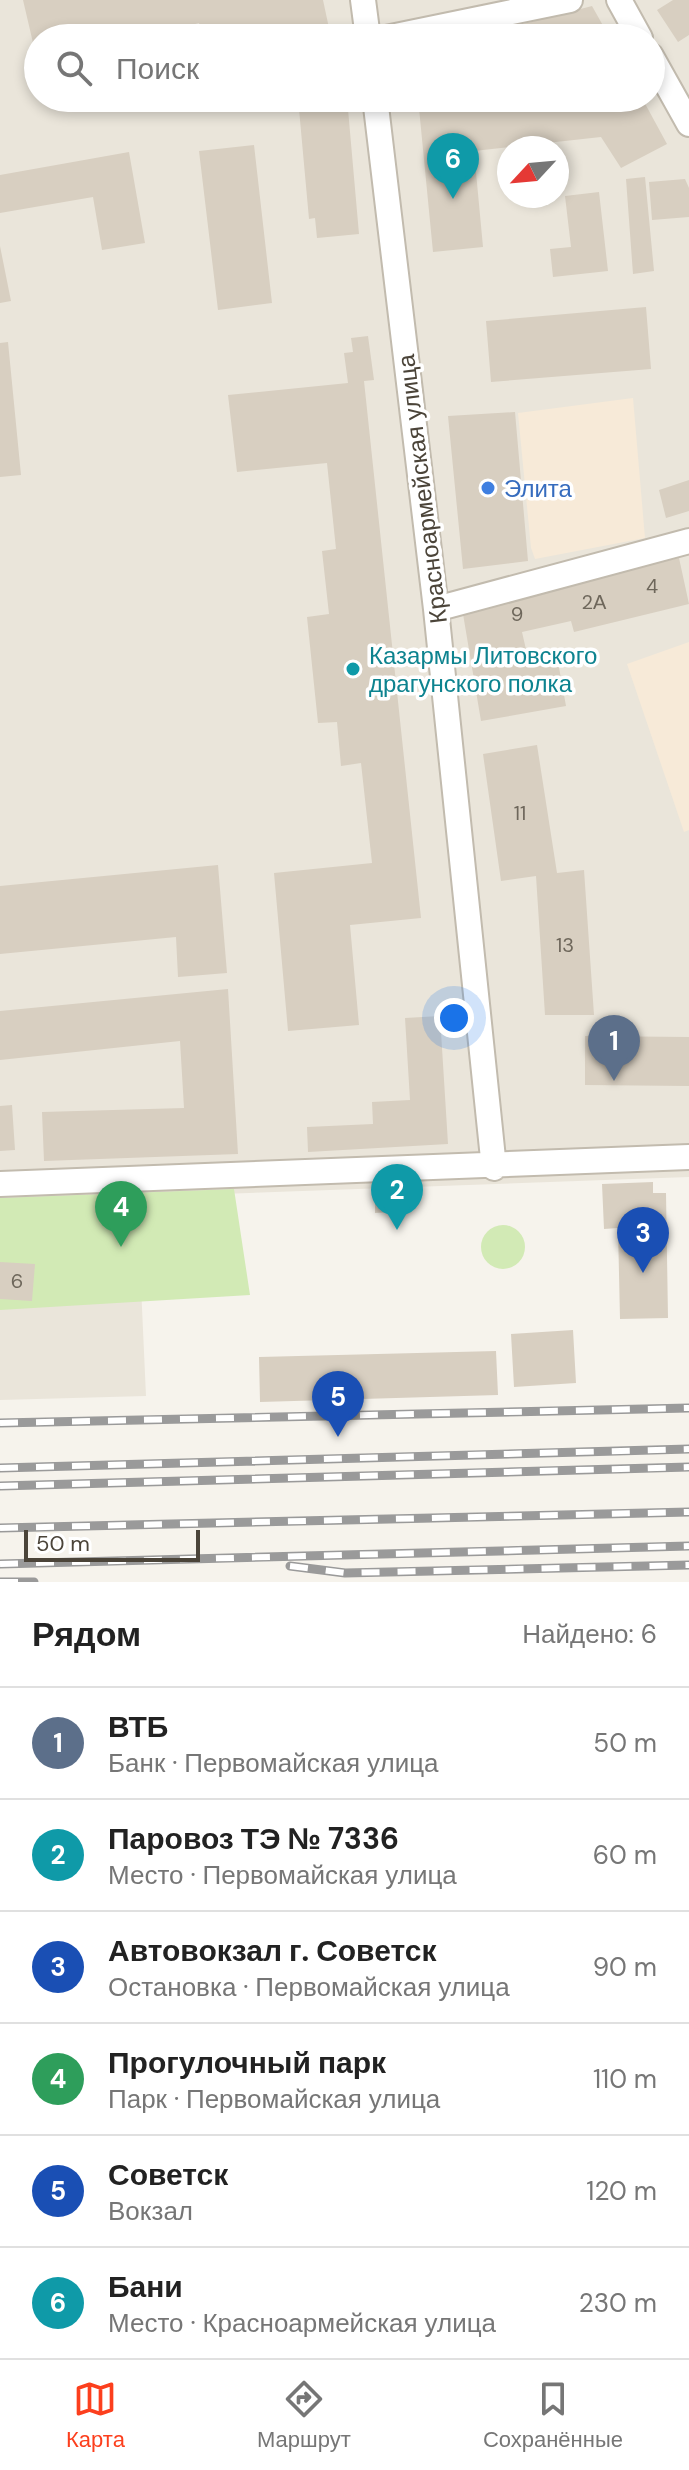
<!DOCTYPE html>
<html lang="ru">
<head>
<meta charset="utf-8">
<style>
	body { margin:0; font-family:"DM Sans",sans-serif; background:#f2f2f2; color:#222 }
	.compass { position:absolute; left:497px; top:136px; width:72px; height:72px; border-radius:50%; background:#fff; box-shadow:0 4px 12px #0003; rotate:244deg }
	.scale { position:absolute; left:24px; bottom:20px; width:176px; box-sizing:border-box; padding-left:8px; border:4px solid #4b4439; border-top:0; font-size:22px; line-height:28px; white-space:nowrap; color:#4b4439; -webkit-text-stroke:6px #fff; paint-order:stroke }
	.you { position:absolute; left:454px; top:1018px; width:28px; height:28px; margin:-20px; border:6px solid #fff; border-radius:50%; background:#1a73e8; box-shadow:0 0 0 12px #1a73e833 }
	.badge { display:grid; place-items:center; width:52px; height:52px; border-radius:50%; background:#fc3f1d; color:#fff; font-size:26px; font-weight:700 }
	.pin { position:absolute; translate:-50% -66px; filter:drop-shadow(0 2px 4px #0008) }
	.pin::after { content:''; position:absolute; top:42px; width:28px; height:24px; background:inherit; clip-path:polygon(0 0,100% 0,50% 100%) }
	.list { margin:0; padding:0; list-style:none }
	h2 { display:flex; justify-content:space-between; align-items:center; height:104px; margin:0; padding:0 32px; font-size:34px }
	h2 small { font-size:26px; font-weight:400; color:#767676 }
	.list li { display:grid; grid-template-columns:52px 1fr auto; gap:24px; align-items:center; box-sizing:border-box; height:112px; padding:0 32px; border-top:2px solid #e0e0e0 }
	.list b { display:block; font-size:30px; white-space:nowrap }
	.list p { margin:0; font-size:26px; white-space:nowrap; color:#767676 }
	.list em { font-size:26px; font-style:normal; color:#767676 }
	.icon { flex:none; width:44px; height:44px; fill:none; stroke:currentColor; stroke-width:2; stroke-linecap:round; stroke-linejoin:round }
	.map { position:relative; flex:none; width:689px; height:1582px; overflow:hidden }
	.search { position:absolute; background:#fff; box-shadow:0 4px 12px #0003; left:24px; right:24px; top:24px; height:88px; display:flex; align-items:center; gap:20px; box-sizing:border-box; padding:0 28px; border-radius:44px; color:#767676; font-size:30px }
	.sheet { height:776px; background:#fff }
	nav { display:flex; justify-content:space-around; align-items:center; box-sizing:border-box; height:112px; border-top:2px solid #e0e0e0; background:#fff; font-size:22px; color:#767676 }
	nav a { display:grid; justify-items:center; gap:4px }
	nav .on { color:#fc3f1d }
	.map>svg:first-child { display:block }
	.residential { fill:#eae5da; fill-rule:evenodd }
	.commercial { fill:#f7ead8 }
	.green { fill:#d2eab5 }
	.building { fill:#d8cfc1 }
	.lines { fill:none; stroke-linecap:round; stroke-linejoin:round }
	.minor-casing { stroke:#c2bbae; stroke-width:28 }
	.minor { stroke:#fff; stroke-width:24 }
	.rail-casing { stroke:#9a9a9a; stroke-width:9 }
	.rail { stroke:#fff; stroke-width:6; stroke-dasharray:18; stroke-linecap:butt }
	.shop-dot { fill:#3f7fe0; stroke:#fff; stroke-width:3 }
	.culture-dot { fill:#0f9aa8; stroke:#fff; stroke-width:3 }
	.labels { text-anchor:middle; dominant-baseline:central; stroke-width:7; stroke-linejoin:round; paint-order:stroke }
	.number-label { font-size:20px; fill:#6e675b }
	.shop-label { font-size:24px; fill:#366cbe; stroke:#fff; text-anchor:start }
	.street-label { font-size:24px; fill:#4b4439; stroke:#fff }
	.culture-label { font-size:24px; fill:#0d838f; stroke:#fff; text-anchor:start }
</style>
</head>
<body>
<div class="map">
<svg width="689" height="1582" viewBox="0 0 689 1582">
	<rect width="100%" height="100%" fill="#f6f3ec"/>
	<path class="residential" d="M0,0H689V1177L137,1197L146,1396L0,1400ZM38,38H651V98H38ZM509,148H557V196H509Z"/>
	<path class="commercial" d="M633,398L645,538L535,559L531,548L518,413Z
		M689,642V830L684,832L627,664Z"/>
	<path class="green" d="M234,1189L250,1295L0,1310V1198Z
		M481 1247a22 22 0 1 1 44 0a22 22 0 1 1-44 0Z"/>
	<path class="building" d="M23,0H323L329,28L285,38H203L199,23L143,38H38L37,60Z
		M673,0H689V35L678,42L657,10Z
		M592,6L610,38H474V37Z
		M298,98H347L359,234L317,238L315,218L309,219Z
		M418,98H642L667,144L621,168L601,137L474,151L483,247L433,252Z
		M254,145L272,303L218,310L199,151Z
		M129,152L145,243L102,250L93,197L0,213V175Z
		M645,177L654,271L633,274L626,179Z
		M685,179L689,188V217L652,220L649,182Z
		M599,192L608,271L553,277L550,249L571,247L565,196Z
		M0,246L11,301L0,303Z
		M646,307L651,369L491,382L486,321Z
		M368,336L374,380L364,381L421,918L350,925L359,1025L288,1031L274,873L372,863L361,763L341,766L337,722L318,723L307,617L329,614L322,551L336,549L327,463L237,472L228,395L348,383L344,353L353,352L351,338Z
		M8,342L21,475L0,477V343Z
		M515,412L528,561L463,569L448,416Z
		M689,480V511L666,518L659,490Z
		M679,558L689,604L574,632L571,621L522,632L530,667L558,662L566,706L481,721L462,608Z
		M537,745L557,873L584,870L594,1015H545L536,876L501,881L483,754Z
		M218,865L227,973L178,977L176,937L0,954V886Z
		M228,989L238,1154L44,1161L42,1112L184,1108L180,1041L0,1060V1011Z
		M440,1016L448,1144L308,1152L307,1127L373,1124L372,1102L410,1100L405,1018Z
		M585,1036L689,1037V1086L585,1085Z
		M12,1105L15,1150L0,1151V1106Z
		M653,1182V1193H666L668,1318L620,1319L618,1228L604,1229L602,1184Z
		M391,1200L392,1212L375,1213V1201Z
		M0,1262L35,1264L32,1301L0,1299Z
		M573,1330L576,1383L514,1387L511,1334Z
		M496,1351L498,1395L260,1402L259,1357Z"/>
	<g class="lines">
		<g class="minor-casing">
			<path id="minor" d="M363,0L368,38
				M619,0L640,38
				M386,38L570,0
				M651,56L689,124
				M375,98L436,609L494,1168
				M436,609L689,541
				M0,1184L689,1157"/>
		</g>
		<use href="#minor" class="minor"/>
		<g class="rail-casing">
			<path id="rail" d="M0,1423L689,1408
				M0,1468L689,1449
				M0,1486L689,1467
				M0,1528L689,1512
				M0,1564L689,1546
				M290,1566L345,1573L689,1565
				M0,1582H34"/>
		</g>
		<use href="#rail" class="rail"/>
	</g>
	<circle class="shop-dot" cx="488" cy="488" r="8"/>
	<circle class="culture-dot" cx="353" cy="669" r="8"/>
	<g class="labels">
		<g class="number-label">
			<text x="652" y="586">4</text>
			<text x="594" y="602">2А</text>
			<text x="517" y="614">9</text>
			<text x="520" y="813">11</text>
			<text x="565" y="945">13</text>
			<text x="17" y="1281">6</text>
		</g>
		<g class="shop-label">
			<text x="504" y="488">Элита</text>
		</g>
		<g class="street-label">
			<text transform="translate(422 489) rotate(-97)">Красноармейская улица</text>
		</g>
		<g class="culture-label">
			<text x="369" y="655">Казармы Литовского<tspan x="369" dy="28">драгунского полка</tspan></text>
		</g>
	</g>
</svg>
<svg class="compass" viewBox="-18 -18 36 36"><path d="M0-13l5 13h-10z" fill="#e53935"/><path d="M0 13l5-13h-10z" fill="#767676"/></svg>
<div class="scale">50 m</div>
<div class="you"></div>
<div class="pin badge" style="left:614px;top:1081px;background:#5c6f8a">1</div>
<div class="pin badge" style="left:397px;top:1230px;background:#0f9aa8">2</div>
<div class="pin badge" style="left:643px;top:1273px;background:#1a4fb4">3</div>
<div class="pin badge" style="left:121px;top:1247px;background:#2e9e5b">4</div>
<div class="pin badge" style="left:338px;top:1437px;background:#1a4fb4">5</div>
<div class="pin badge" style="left:453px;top:199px;background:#0f9aa8">6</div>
<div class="search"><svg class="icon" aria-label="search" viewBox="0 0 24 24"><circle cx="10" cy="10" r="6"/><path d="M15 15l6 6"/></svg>Поиск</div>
</div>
<section class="sheet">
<h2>Рядом<small>Найдено: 6</small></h2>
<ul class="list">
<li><span class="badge" style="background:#5c6f8a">1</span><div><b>ВТБ</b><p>Банк · Первомайская улица</p></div><em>50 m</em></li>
<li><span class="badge" style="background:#0f9aa8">2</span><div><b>Паровоз ТЭ № 7336</b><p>Место · Первомайская улица</p></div><em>60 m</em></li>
<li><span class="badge" style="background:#1a4fb4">3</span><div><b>Автовокзал г. Советск</b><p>Остановка · Первомайская улица</p></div><em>90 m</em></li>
<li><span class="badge" style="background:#2e9e5b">4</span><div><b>Прогулочный парк</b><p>Парк · Первомайская улица</p></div><em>110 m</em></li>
<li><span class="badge" style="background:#1a4fb4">5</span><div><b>Советск</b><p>Вокзал</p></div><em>120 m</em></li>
<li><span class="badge" style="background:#0f9aa8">6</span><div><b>Бани</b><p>Место · Красноармейская улица</p></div><em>230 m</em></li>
</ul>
</section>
<nav>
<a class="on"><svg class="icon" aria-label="map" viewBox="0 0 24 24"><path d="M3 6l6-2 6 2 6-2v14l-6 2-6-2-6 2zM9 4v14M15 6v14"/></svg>Карта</a>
<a><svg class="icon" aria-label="directions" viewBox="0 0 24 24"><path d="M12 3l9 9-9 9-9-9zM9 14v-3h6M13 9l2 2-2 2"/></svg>Маршрут</a>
<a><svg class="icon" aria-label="saved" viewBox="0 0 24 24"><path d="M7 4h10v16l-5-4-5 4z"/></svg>Сохранённые</a>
</nav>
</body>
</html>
